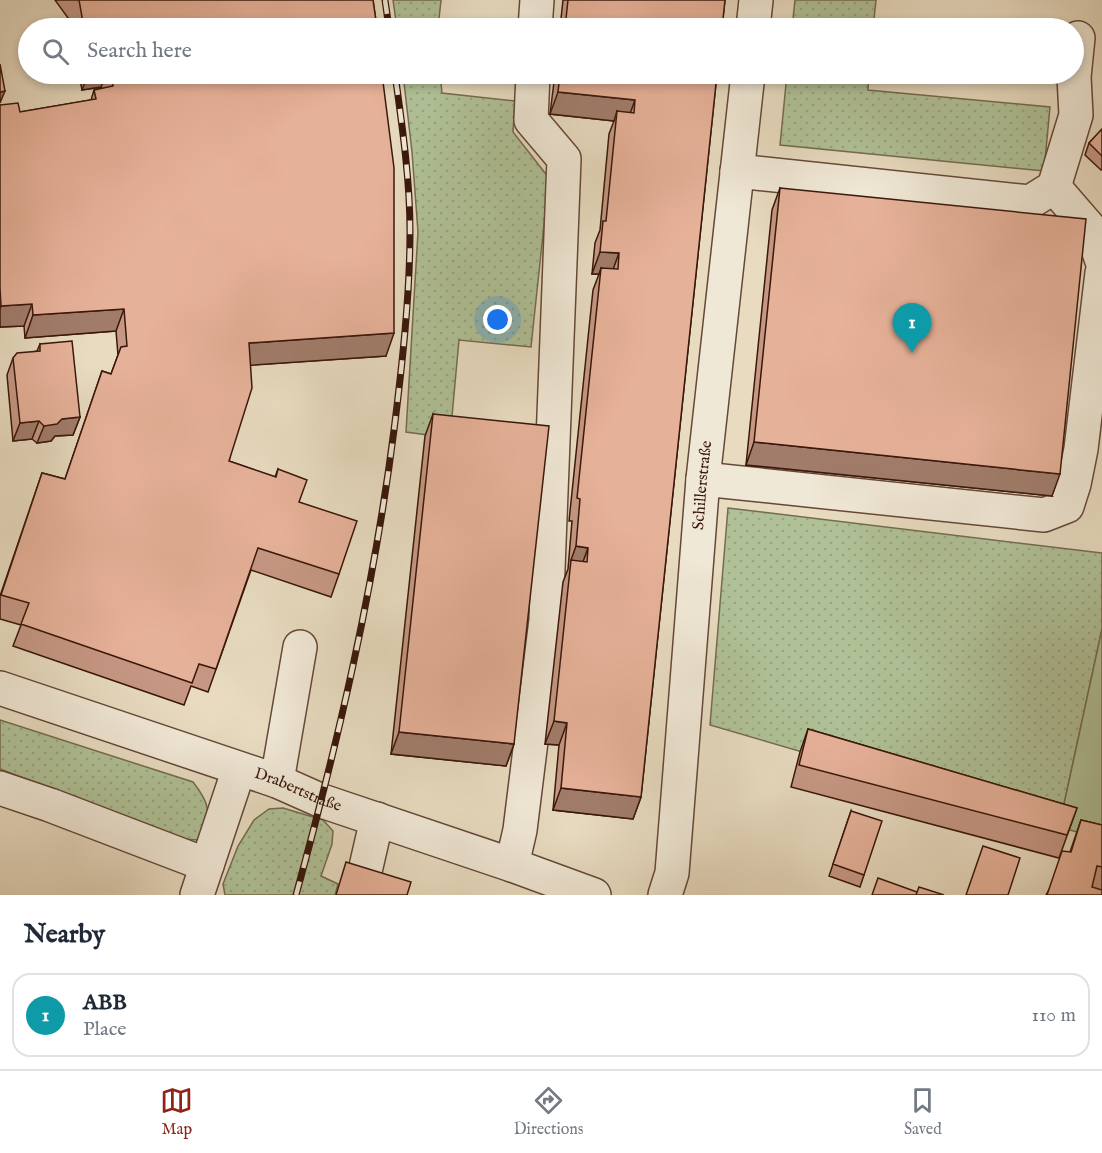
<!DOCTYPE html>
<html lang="en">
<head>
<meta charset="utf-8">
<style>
	body { margin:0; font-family:"IM FELL English",serif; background:#f6f6f7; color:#1f2937 }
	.you { position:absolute; left:498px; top:320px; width:21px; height:21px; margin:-15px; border:4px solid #fff; border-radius:50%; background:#1a73e8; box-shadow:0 0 0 9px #1a73e833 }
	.badge { display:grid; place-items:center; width:39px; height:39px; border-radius:50%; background:#8f2418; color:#fff; font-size:20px; font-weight:700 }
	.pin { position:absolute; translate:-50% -50px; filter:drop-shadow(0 2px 3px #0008) }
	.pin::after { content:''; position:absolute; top:32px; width:21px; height:18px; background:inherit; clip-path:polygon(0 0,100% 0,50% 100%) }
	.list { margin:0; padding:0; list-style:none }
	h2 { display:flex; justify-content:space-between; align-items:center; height:78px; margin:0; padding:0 24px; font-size:26px }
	h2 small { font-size:20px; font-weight:400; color:#747a83 }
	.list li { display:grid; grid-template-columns:39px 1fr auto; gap:18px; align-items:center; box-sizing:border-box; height:84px; margin:0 12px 12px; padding:0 12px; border:2px solid #e0e1e3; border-radius:18px }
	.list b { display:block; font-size:22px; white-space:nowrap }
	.list p { margin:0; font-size:20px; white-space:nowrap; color:#747a83 }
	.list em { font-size:20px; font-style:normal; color:#747a83 }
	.icon { flex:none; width:33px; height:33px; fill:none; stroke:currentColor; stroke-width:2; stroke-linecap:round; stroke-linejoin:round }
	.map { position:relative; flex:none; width:1102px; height:895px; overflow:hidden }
	.search { position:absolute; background:#fff; box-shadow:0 3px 9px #0003; left:18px; right:18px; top:18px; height:66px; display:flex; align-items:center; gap:15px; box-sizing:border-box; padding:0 21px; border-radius:33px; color:#747a83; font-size:22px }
	.sheet { height:174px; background:#fff }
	nav { display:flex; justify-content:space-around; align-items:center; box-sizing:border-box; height:84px; border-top:2px solid #e0e1e3; background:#fff; font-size:16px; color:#747a83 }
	nav a { display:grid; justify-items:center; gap:3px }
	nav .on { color:#8f2418 }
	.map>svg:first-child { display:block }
	.grass { fill:url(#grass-dots); stroke:#746c50; stroke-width:1.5 }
	.garden { fill:#b0c197; stroke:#746c50; stroke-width:1.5 }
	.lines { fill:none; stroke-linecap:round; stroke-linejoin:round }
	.minor-casing { stroke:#654838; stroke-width:36 }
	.minor { stroke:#f0e8d6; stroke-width:33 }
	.rail-casing { stroke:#39170a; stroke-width:7 }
	.rail { stroke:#f0e8d6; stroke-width:4.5; stroke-dasharray:14; stroke-linecap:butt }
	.wall { fill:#c69884; stroke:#39170a; stroke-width:1.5 }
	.shaded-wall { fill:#a17c6b; stroke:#39170a; stroke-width:1.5 }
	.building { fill:#e6b199; stroke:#39170a; stroke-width:1.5 }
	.labels { text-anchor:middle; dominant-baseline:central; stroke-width:4.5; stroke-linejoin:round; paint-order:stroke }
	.street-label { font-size:16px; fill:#39170a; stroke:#f0e8d6 }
</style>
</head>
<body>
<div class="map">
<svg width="1102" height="895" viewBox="0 0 1102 895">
	<defs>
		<pattern id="grass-dots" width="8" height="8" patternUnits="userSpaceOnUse" patternTransform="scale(1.5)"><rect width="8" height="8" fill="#b0c197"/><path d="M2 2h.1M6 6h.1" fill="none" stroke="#98a581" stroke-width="1.8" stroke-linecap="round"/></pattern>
	</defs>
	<rect width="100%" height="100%" fill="#e8dbc0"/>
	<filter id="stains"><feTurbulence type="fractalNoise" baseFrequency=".00333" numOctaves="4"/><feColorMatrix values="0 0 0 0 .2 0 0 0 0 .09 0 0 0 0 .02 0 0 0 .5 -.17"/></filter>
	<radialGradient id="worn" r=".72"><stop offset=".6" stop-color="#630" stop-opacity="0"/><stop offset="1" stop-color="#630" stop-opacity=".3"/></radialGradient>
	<path class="grass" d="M393,0H441L438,28H397Z
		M795,0H876L873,28H792Z
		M403,74H440L442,93L515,101L513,132L549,178L531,347L459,340L450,438L406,432L418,232L412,152Z
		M787,74H869L868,90L1050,107L1044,171L780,145Z
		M728,508L1102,553V629L1059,827L710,725Z
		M0,720L193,782C213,808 209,811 198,840L182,839L0,769Z
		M283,808L323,820L333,831L332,844L321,876L338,884L335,895H225L223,884L238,846L254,820L269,809Z"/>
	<path class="garden" d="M1102,629V839L1059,827Z"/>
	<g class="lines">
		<g class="minor-casing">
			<g id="minor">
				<path d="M535,28L537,0"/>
				<path d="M753,28L756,0"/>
				<path d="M737,171L1030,202L1054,187L1076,115L1074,77L1078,38"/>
				<path d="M1054,187L1092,231L1102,261"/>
				<path d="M703,479L1044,515L1067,506L1074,484L1081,449L1102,273"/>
				<path id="s1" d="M0,688L277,781L322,801L512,865L594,895"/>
				<path d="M277,781L300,647"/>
				<path d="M0,788L50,805L207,865"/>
				<path d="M512,865L520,830L546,620L564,159L531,120L533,74"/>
				<path d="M363,880L377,819"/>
				<path d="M197,895L239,769"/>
				<path id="s2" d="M665,895L672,873L703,479L748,74"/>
			</g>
		</g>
		<use href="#minor" class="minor"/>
		<g class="rail-casing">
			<path id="rail" d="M385,0L389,28
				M296,895C338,742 374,588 394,430C402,366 410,296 410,231C410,179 402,125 395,74"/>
		</g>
		<use href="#rail" class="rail"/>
	</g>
	<path class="wall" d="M55,0H373L377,28H72L71,22Z
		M563,0H725L722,28H560Z
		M79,74H382L386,356L250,365L229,461L275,477L278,469L299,502L339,574L331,597L251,570L208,692L191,686L184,705L13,646L21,625L0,619V596L42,473L65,479L102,371L111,374L118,355L116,331L25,338L24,326L0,327V105L20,112L91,100L94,90L102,88L101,87L82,90Z
		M555,74H717L641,797L633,819L553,810L559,745L545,744L563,582L568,569L572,521H569L593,290L599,274H592L595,243L600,230L609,134L614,121L550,114Z
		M1102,129V169L1101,170L1085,155L1089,143Z
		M780,188L1052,496L746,465L772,210Z
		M40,344L80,417L73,435L55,436L51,441L37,443L32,439L13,441L7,375L13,358L37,351Z
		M433,414L514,744L506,766L391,754L425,436Z
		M808,729L1077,808L1059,858L791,787L800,752Z
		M851,811L864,875L860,887L829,876Z
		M1081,820L1102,825V895H1046L1070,852Z"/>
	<path class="shaded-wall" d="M88,74H106L101,87L82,90Z
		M5,91L0,103V92Z
		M558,92L635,100L627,122L617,111L614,121L550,114Z
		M600,252L619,253L611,275L601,268L599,274H592Z
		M32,304L24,326L0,327V309L1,306Z
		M124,309L116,331L25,338L33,315Z
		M394,333L386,356L241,366L249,343Z
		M80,417L73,435L55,436L51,441L37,443L44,426L62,419Z
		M39,421L32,439L13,441L20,423Z
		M754,442L1060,474L1052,496L746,465Z
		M576,546L588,548L580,570L571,560Z
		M554,721L567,723L559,745L545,744Z
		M399,732L514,744L506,766L391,754Z
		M561,788L641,797L633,819L553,810Z"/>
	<path class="building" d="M79,0H373L377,28H84Z
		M568,0H725L722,28H565Z
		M0,64L5,91L0,92Z
		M111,74H382L394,168V333L249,343L252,388L229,461L276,477L278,469L307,480L299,502L357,521L339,574L258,548L216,669L199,664L192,683L21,624L29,603L1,595L42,473L65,479L102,371L111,374L121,347L127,346L124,309L33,315L32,304L1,306L0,288V105L18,103L20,112L96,99L94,90L113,86Z
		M560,74H717L641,797L561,788L567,723L554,721L571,560L587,562L588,548L576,546L580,499L577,498L601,268L618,269L619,253L600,252L603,221H606L617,111L634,113L635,100L558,92Z
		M1102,129V156L1089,143Z
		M780,188L1086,219L1060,474L754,442Z
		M72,341L80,417L62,419L57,424L44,426L39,421L20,423L13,358L17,353L40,351V344Z
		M433,414L549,426L514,744L399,732Z
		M808,729L1077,808L1067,835L799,765Z
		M851,811L882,821L864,875L833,864Z
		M1081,820L1102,825V867L1097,866L1092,887L1102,890V895H1047L1062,851L1071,852Z
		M983,846L1020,858L1008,895H966Z
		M346,862L411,882L407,895H336Z
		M878,878L917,892L916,895H872Z
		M919,887L944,895H916Z"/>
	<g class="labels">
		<g class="street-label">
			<text stroke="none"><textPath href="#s2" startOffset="412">Schillerstraße</textPath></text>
			<text stroke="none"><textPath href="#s1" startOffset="315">Drabertstraße</textPath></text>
		</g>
	</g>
	<rect width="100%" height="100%" filter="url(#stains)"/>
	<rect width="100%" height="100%" fill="url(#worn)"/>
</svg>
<div class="you"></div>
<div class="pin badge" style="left:912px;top:353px;background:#0f9aa8">1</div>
<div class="search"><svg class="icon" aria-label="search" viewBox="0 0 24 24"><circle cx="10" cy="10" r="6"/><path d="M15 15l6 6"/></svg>Search here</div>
</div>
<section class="sheet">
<h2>Nearby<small></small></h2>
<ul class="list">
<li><span class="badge" style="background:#0f9aa8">1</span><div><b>ABB</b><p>Place</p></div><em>110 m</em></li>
</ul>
</section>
<nav>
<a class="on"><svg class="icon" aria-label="map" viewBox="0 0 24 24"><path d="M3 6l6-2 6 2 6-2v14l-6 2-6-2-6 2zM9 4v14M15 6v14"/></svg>Map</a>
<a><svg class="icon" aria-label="directions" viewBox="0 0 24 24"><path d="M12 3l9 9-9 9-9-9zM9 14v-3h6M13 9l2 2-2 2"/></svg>Directions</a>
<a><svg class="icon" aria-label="saved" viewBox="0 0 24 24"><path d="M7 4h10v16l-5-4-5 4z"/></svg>Saved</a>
</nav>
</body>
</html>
